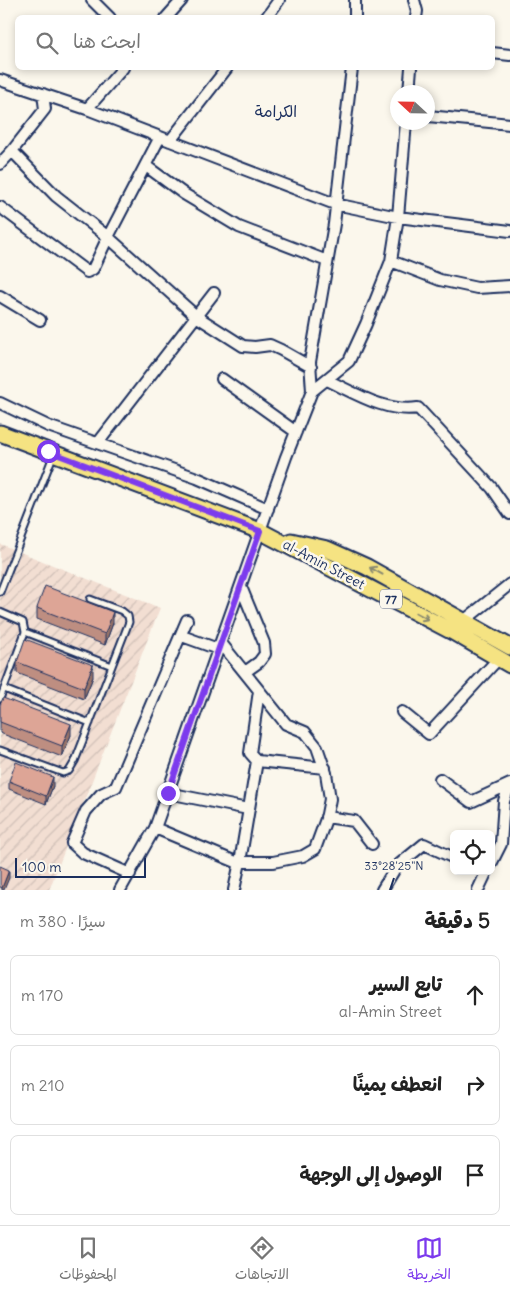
<!DOCTYPE html>
<html lang="ar">
<head>
<meta charset="utf-8">
<style>
	body { margin:0; font-family:Delius,"Playpen Sans Arabic",sans-serif; background:#f6f6f6; color:#222; direction:rtl }
	.controls { position:absolute; right:15px; bottom:15px; display:grid; overflow:hidden; border-radius:8px; box-shadow:0 2px 8px #0003 }
	.controls button { width:45px; height:45px; display:grid; place-items:center; padding:0; border:0; border-bottom:1px solid #e0e0e0; background:#fff; color:#222; font:25px sans-serif }
	.compass { position:absolute; left:390px; top:85px; width:45px; height:45px; border-radius:50%; background:#fff; box-shadow:0 2px 8px #0003; rotate:292deg }
	.scale { position:absolute; left:15px; bottom:12px; width:131px; box-sizing:border-box; padding-left:5px; border:2px solid #1b2f5e; border-top:0; font-size:14px; line-height:18px; white-space:nowrap; color:#1b2f5e; -webkit-text-stroke:4px #fbf7ec; paint-order:stroke }
	.stop { position:absolute; width:15px; height:15px; margin:-11px; border:4px solid #7c3aed; border-radius:50%; background:#fff }
	.stop.end { background:#7c3aed; border-color:#fff; box-shadow:0 1px 5px #0008 }
	.list { margin:0; padding:0; list-style:none }
	h2 { display:flex; justify-content:space-between; align-items:center; height:65px; margin:0; padding:0 20px; font-size:21px }
	h2 small { font-size:16px; font-weight:400; color:#767676 }
	.list li { display:grid; grid-template-columns:32px 1fr auto; gap:15px; align-items:center; box-sizing:border-box; height:80px; margin:0 10px 10px; padding:0 10px; border:1px solid #e0e0e0; border-radius:8px }
	.list b { display:block; font-size:19px; white-space:nowrap }
	.list p { margin:0; font-size:16px; white-space:nowrap; color:#767676 }
	.list em { font-size:16px; font-style:normal; color:#767676 }
	.icon { flex:none; width:28px; height:28px; fill:none; stroke:currentColor; stroke-width:2; stroke-linecap:round; stroke-linejoin:round }
	.map { position:relative; flex:none; width:510px; height:890px; overflow:hidden; direction:ltr }
	.search { position:absolute; background:#fff; box-shadow:0 2px 8px #0003; left:15px; right:15px; top:15px; height:55px; display:flex; align-items:center; gap:12px; box-sizing:border-box; padding:0 18px; border-radius:8px; color:#767676; font-size:19px }
	.sheet { height:335px; background:#fff }
	nav { display:flex; justify-content:space-around; align-items:center; box-sizing:border-box; height:70px; border-top:1px solid #e0e0e0; background:#fff; font-size:14px; color:#767676 }
	nav a { display:grid; justify-items:center; gap:2px }
	nav .on { color:#7c3aed }
	.map>svg:first-child { display:block }
	.industrial { fill:url(#industrial-furrows) }
	.lines { fill:none; stroke-linecap:round; stroke-linejoin:round }
	.service-casing { stroke:#1b2f5e; stroke-width:9 }
	.minor-casing { stroke:#1b2f5e; stroke-width:14 }
	.primary-casing { stroke:#1b2f5e; stroke-width:19 }
	.service { stroke:#fbf7ec; stroke-width:5 }
	.minor { stroke:#fbf7ec; stroke-width:10 }
	.primary { stroke:#f5e382; stroke-width:15 }
	.wall { fill:#be8e81; stroke:#1b2f5e }
	.shaded-wall { fill:#9b7469; stroke:#1b2f5e }
	.building { fill:#dda596; stroke:#1b2f5e }
	.oneway { stroke:#888970 }
	.route { stroke:#7c3aed; stroke-width:6 }
	.ticks { fill:none; stroke:#1b2f5e; stroke-width:2 }
	.labels { text-anchor:middle; dominant-baseline:central; stroke-width:5; stroke-linejoin:round; paint-order:stroke }
	.shield { fill:#fbf7ec; stroke:#5e6b89; stroke-width:1 }
	.shield-label { font-size:12px; font-weight:bold; fill:#1b2f5e }
	.street-label { font-size:14px; fill:#1b2f5e; stroke:#fbf7ec }
	.quarter-label { font-size:16px; fill:#1b2f5e; stroke:#fbf7ec }
	.ticks-label { font-size:12px; text-anchor:middle; fill:#1b2f5e; stroke:#fbf7ec; stroke-width:5; stroke-linejoin:round; paint-order:stroke }
</style>
</head>
<body>
<div class="map">
<svg width="510" height="890" viewBox="0 0 510 890">
	<defs>
		<pattern id="industrial-furrows" width="10" height="10" patternUnits="userSpaceOnUse" patternTransform="scale(1.25)"><rect width="10" height="10" fill="#f2ded2"/><path d="M-1 1l2-2M0 10L10 0M9 11l2-2" fill="none" stroke="#cfbfb7"/></pattern>
	</defs>
	<rect width="100%" height="100%" fill="#fbf7ec"/>
	<filter id="ink" filterUnits="userSpaceOnUse"><feTurbulence type="fractalNoise" baseFrequency=".02" numOctaves="2"/><feDisplacementMap in="SourceGraphic" scale="10" xChannelSelector="R" yChannelSelector="G"/><feConvolveMatrix kernelMatrix="1 2 1 2 8 2 1 2 1" color-interpolation-filters="sRGB"/></filter>
	<g filter="url(#ink)">
		<path class="industrial" d="M0,544L160,608L49,890H0Z"/>
		<g class="lines">
			<g class="service-casing">
				<path id="service" d="M0,592L53,456
					M0,612L23,622L25,632L0,699
					M25,632L112,666
					M4,689L90,723
					M0,750L63,773L69,771L75,761L129,622L128,616L122,611L90,599"/>
			</g>
			<g class="minor-casing">
				<path id="minor" d="M92,0L110,18
					M414,0L417,11L416,18
					M166,18L182,0
					M266,18L279,0
					M355,18V0
					M492,53L510,55
					M0,80L87,109L335,204L398,217L510,231
					M409,92L411,68
					M87,109L123,68
					M428,116L510,124
					M170,141L227,68
					M12,151L56,196L108,237L196,316L243,346L255,347L270,345L281,350L311,367
					M0,164L12,151L45,109L43,94
					M146,166L184,194L239,227L327,261
					M0,207L87,272L93,269L108,237L160,137
					M391,261L440,280L477,288L510,286
					M0,296L40,320
					M222,379L296,432
					M327,380C355,393 386,413 418,408L492,488L510,514
					M312,391L349,361L366,324L391,261L398,217L406,122
					M0,403L48,426L197,478L268,509
					M98,443L214,293
					M241,587L264,643L265,654L259,662L245,672
					M460,624L510,584
					M182,636L218,649
					M402,712L429,734L499,658
					M257,761L325,768
					M440,779L471,802L510,784
					M168,793L248,809
					M326,817L354,821L372,844
					M155,828L236,862H273L303,856L315,849L326,819L330,799L326,773L317,747L305,732L286,724L221,643
					M491,864L501,844L504,801L510,784
					M130,874L83,853L72,843L86,811L101,794L116,787L187,620
					M120,890L155,828L286,457L312,391L310,362L334,224L352,68
					M234,890L240,862L257,761L250,753L259,691
					M382,890L396,867L424,844L454,858
					M478,890L487,871"/>
			</g>
			<g class="primary-casing">
				<path id="primary" d="M0,433L260,531L453,632L510,665
					M291,541L327,549L367,567L510,647"/>
			</g>
			<use href="#service" class="service"/>
			<use href="#minor" class="minor"/>
			<use href="#primary" class="primary"/>
		</g>
		<path class="wall" d="M37,608L113,623L105,645L37,619Z
			M17,662L93,677L84,699L17,673Z
			M0,705L71,735L62,757L0,733Z
			M9,781L53,786L46,804L9,789Z"/>
		<path class="shaded-wall" d="M113,612V623L105,645V634Z
			M93,665V677L84,699V688Z
			M71,724V735L62,757V746Z
			M53,777V786L46,804V796Z
			M9,870V878L4,890H2V888Z"/>
		<path class="building" d="M45,586L113,612L105,634L37,608Z
			M25,639L93,665L84,688L17,662Z
			M3,698L71,724L62,746L0,722V705Z
			M16,762L53,777L46,796L9,781Z
			M0,866L9,870L2,888L0,887Z"/>
		<defs><path id="oneway-shaft" d="M-6 0H5M1.5-3L5.5 0L1.5 3" fill="none" stroke-width="1.6" stroke-linecap="round" stroke-linejoin="round" transform="scale(1.25)"/></defs>
		<g class="oneway">
			<use href="#oneway-shaft" transform="translate(376 571) rotate(-151)"/>
			<use href="#oneway-shaft" transform="translate(422 616) rotate(28)"/>
		</g>
	</g>
	<g class="lines" filter="url(#ink)">
		<path class="route" d="M48,451L260,531L168,793"/>
	</g>
	<path class="ticks" d="M390,890L394,878"/>
	<g class="labels">
		<rect class="shield" x="380" y="589.5" width="22" height="19" rx="4"/>
		<g class="shield-label">
			<text x="391" y="599">77</text>
		</g>
		<g class="street-label">
			<text transform="translate(324 564) rotate(28)">al-Amin Street</text>
		</g>
		<g class="quarter-label">
			<text x="276" y="111">الكرامة</text>
		</g>
	</g>
	<g class="ticks-label">
		<text x="394" y="870">33°28'25"N</text>
	</g>
</svg>
<div class="controls">
<button><svg class="icon" aria-label="locate" viewBox="0 0 24 24"><circle cx="12" cy="12" r="6"/><path d="M12 2v4M12 18v4M2 12h4M18 12h4"/></svg></button>
</div>
<svg class="compass" viewBox="-18 -18 36 36"><path d="M0-13l5 13h-10z" fill="#e53935"/><path d="M0 13l5-13h-10z" fill="#767676"/></svg>
<div class="scale">100 m</div>
<div class="stop" style="left:48px;top:451px"></div>
<div class="stop end" style="left:168px;top:793px"></div>
<div class="search"><svg class="icon" aria-label="search" viewBox="0 0 24 24"><circle cx="10" cy="10" r="6"/><path d="M15 15l6 6"/></svg>ابحث هنا</div>
</div>
<section class="sheet">
<h2>5 دقيقة<small>سيرًا · 380 m</small></h2>
<ul class="list">
<li><svg class="icon" aria-label="ahead" viewBox="0 0 24 24"><path d="M12 20V5M6 11l6-6 6 6"/></svg><div><b>تابع السير</b><p>al-Amin Street</p></div><em>170 m</em></li>
<li><svg class="icon" aria-label="right" viewBox="0 0 24 24"><path d="M7 20v-9h11M14 6l5 5-5 5"/></svg><div><b>انعطف يمينًا</b></div><em>210 m</em></li>
<li><svg class="icon" aria-label="arrive" viewBox="0 0 24 24"><path d="M6 21V4h12l-3 4 3 4H6"/></svg><div><b>الوصول إلى الوجهة</b></div></li>
</ul>
</section>
<nav>
<a class="on"><svg class="icon" aria-label="map" viewBox="0 0 24 24"><path d="M3 6l6-2 6 2 6-2v14l-6 2-6-2-6 2zM9 4v14M15 6v14"/></svg>الخريطة</a>
<a><svg class="icon" aria-label="directions" viewBox="0 0 24 24"><path d="M12 3l9 9-9 9-9-9zM9 14v-3h6M13 9l2 2-2 2"/></svg>الاتجاهات</a>
<a><svg class="icon" aria-label="saved" viewBox="0 0 24 24"><path d="M7 4h10v16l-5-4-5 4z"/></svg>المحفوظات</a>
</nav>
</body>
</html>
